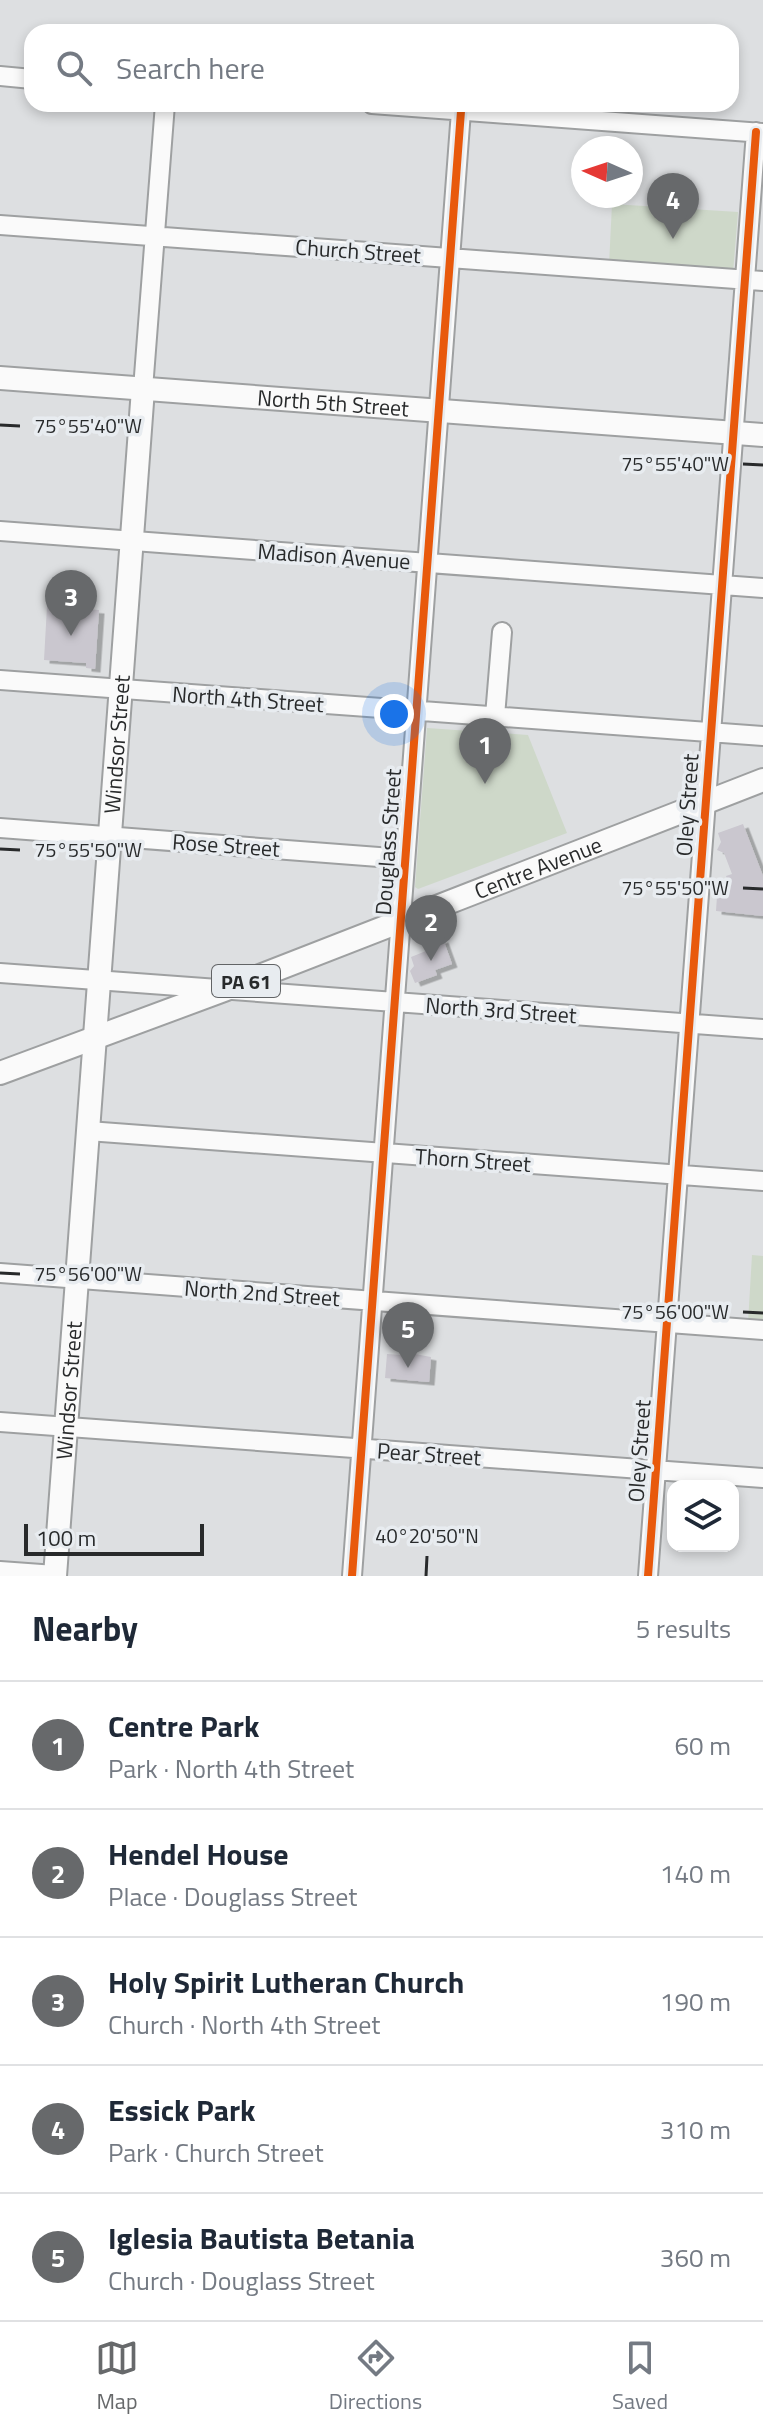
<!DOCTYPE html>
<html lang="en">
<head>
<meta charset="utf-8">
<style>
	body { margin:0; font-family:"Titillium Web",sans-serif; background:#f2f2f3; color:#1f2937 }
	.controls { position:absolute; right:24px; bottom:24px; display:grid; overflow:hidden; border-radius:16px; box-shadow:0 4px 12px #0003 }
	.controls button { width:72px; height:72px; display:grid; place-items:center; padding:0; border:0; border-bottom:2px solid #e0e1e3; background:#fff; color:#1f2937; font:40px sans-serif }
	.compass { position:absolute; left:571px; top:136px; width:72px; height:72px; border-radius:50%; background:#fff; box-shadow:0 4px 12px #0003; rotate:273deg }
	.scale { position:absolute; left:24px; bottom:20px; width:180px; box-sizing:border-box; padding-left:8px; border:4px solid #282a2b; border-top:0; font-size:22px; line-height:28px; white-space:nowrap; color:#282a2b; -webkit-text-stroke:6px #e8ecf0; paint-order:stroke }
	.you { position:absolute; left:394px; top:714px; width:28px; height:28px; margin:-20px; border:6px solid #fff; border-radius:50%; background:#1a73e8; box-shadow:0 0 0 12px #1a73e833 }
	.badge { display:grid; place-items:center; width:52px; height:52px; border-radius:50%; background:#67696b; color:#fff; font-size:26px; font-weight:700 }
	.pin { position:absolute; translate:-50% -66px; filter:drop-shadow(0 2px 4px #0008) }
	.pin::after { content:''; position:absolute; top:42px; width:28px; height:24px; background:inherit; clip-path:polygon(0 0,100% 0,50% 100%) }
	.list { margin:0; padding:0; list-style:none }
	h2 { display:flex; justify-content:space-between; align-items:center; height:104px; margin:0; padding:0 32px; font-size:34px }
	h2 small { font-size:26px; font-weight:400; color:#747a83 }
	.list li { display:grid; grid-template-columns:52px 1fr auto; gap:24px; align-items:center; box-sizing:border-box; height:128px; padding:0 32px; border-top:2px solid #e0e1e3 }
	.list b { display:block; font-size:30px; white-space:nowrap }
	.list p { margin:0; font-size:26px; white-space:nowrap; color:#747a83 }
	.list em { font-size:26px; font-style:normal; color:#747a83 }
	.icon { flex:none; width:44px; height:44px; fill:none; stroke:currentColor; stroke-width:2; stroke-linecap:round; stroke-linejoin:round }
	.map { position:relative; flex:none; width:763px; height:1576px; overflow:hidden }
	.search { position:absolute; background:#fff; box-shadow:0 4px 12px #0003; left:24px; right:24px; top:24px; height:88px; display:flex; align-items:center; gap:20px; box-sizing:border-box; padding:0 28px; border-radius:24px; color:#747a83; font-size:30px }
	.sheet { height:744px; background:#fff }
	nav { display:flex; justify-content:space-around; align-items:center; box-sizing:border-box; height:112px; border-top:2px solid #e0e1e3; background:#fff; font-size:22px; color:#747a83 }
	nav a { display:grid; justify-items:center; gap:4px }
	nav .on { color:#67696b }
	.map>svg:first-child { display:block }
	.green { fill:#ced8c9 }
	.building { fill:#cac7cf; filter:url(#shadow) }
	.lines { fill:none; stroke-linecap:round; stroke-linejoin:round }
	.minor-casing { stroke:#9ea0a1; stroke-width:22 }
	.major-casing { stroke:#9ea0a1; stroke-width:26 }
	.minor { stroke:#fafafa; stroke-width:18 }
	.major { stroke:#fafafa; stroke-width:22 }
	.cycleway-casing { stroke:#e8ecf0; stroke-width:13 }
	.cycleway { stroke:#e8590c; stroke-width:8 }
	.ticks { fill:none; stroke:#282a2b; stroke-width:3 }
	.labels { text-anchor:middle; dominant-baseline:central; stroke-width:7; stroke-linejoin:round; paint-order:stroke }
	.shield { fill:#e8ecf0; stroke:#626466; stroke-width:2 }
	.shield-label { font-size:20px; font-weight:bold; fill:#282a2b }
	.street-label { font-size:22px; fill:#282a2b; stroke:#e8ecf0 }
	.ticks-label { font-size:20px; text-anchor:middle; fill:#282a2b; stroke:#e8ecf0; stroke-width:7; stroke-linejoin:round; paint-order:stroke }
</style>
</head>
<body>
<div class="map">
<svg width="763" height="1576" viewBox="0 0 763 1576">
	<defs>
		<filter id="shadow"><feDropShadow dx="5.5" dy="3.5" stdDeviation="0" flood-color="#0004"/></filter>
	</defs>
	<rect width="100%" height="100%" fill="#dddfe1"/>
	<path class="green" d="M612,204L738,212L733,273L609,265Z
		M427,728L528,735L567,833L418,889L415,887Z
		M752,1255L763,1256V1324L748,1323Z"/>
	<path class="building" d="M47,606L99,610L95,669L86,668V663L44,660Z
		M743,824L763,876V916L716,911L718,881L728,882L726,876L732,874L724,853L717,850L721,842L718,833Z
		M443,939L452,964L435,970L437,975L415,983L410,971L414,966L411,957L426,951L424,946Z
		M404,1352L431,1357L429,1382L385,1378L387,1354L401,1355Z"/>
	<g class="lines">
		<g class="minor-casing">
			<path id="minor" d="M0,76L32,79
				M372,104L763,133
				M0,225L763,281
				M143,389L165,104
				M0,531L763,588
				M0,680L763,736
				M495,716L502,632
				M0,828L405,859
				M0,973L763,1029
				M88,1131L763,1181
				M0,1273L763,1330
				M0,1422L763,1478
				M0,1571L55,1575
				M352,1576L461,111
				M648,1576L756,132"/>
		</g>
		<g class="major-casing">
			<g id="major">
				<path id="s1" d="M0,378L763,435"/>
				<path id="s2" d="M0,1073L224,990L763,780"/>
				<path id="s3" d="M55,1576L143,389"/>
			</g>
		</g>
		<use href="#minor" class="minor"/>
		<use href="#major" class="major"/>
		<g class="cycleway-casing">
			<path id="cycleway" d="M352,1576L461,111
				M648,1576L756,132"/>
		</g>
		<use href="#cycleway" class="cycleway"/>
	</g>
	<path class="ticks" d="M0,425L20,426M743,464L763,465M0,849L20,850M743,888L763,889M0,1273L20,1274M743,1312L763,1313M426,1576L427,1556"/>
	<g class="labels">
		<rect class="shield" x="212" y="965" width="68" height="32" rx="6"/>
		<g class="shield-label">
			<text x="246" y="981">PA 61</text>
		</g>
		<g class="street-label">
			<text transform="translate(358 251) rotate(4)">Church Street</text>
			<text stroke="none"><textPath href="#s1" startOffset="334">North 5th Street</textPath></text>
			<text transform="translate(334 556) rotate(4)">Madison Avenue</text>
			<text transform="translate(248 699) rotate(4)">North 4th Street</text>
			<text stroke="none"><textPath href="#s3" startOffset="834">Windsor Street</textPath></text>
			<text transform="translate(687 805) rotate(-86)">Oley Street</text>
			<text transform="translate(388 842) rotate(-86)">Douglass Street</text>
			<text transform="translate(226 845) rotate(4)">Rose Street</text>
			<text stroke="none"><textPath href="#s2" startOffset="576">Centre Avenue</textPath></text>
			<text transform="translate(501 1010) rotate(4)">North 3rd Street</text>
			<text transform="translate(473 1160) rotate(4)">Thorn Street</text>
			<text transform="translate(262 1293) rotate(4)">North 2nd Street</text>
			<text stroke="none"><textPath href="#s3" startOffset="186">Windsor Street</textPath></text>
			<text transform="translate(639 1451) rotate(-86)">Oley Street</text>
			<text transform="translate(429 1454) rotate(4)">Pear Street</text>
		</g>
	</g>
	<g class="ticks-label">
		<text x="88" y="433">75°55'40"W</text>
		<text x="675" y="471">75°55'40"W</text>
		<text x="88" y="857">75°55'50"W</text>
		<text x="675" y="895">75°55'50"W</text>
		<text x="88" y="1281">75°56'00"W</text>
		<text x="675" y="1319">75°56'00"W</text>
		<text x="427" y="1543">40°20'50"N</text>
	</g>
</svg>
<div class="controls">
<button><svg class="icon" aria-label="layers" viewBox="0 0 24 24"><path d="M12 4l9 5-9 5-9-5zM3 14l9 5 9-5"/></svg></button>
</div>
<svg class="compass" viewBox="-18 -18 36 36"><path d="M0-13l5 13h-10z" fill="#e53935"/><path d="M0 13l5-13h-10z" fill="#747a83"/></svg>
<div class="scale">100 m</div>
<div class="you"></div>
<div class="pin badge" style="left:485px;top:784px">1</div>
<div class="pin badge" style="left:431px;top:961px">2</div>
<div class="pin badge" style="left:71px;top:636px">3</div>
<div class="pin badge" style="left:673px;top:239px">4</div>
<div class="pin badge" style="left:408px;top:1368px">5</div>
<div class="search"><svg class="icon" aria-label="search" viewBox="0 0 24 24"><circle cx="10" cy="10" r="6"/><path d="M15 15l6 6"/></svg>Search here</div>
</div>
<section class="sheet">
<h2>Nearby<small>5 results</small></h2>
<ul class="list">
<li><span class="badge">1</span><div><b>Centre Park</b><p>Park · North 4th Street</p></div><em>60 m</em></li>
<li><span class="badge">2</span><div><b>Hendel House</b><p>Place · Douglass Street</p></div><em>140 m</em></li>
<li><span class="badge">3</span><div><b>Holy Spirit Lutheran Church</b><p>Church · North 4th Street</p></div><em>190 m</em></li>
<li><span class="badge">4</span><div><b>Essick Park</b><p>Park · Church Street</p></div><em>310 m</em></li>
<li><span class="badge">5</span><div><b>Iglesia Bautista Betania</b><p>Church · Douglass Street</p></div><em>360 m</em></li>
</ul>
</section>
<nav>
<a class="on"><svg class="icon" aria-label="map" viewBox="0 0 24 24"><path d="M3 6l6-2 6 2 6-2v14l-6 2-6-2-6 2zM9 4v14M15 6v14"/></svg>Map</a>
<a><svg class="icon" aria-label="directions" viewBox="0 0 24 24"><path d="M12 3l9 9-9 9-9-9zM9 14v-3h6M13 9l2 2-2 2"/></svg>Directions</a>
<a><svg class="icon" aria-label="saved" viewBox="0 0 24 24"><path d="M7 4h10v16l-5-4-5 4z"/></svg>Saved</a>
</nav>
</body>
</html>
